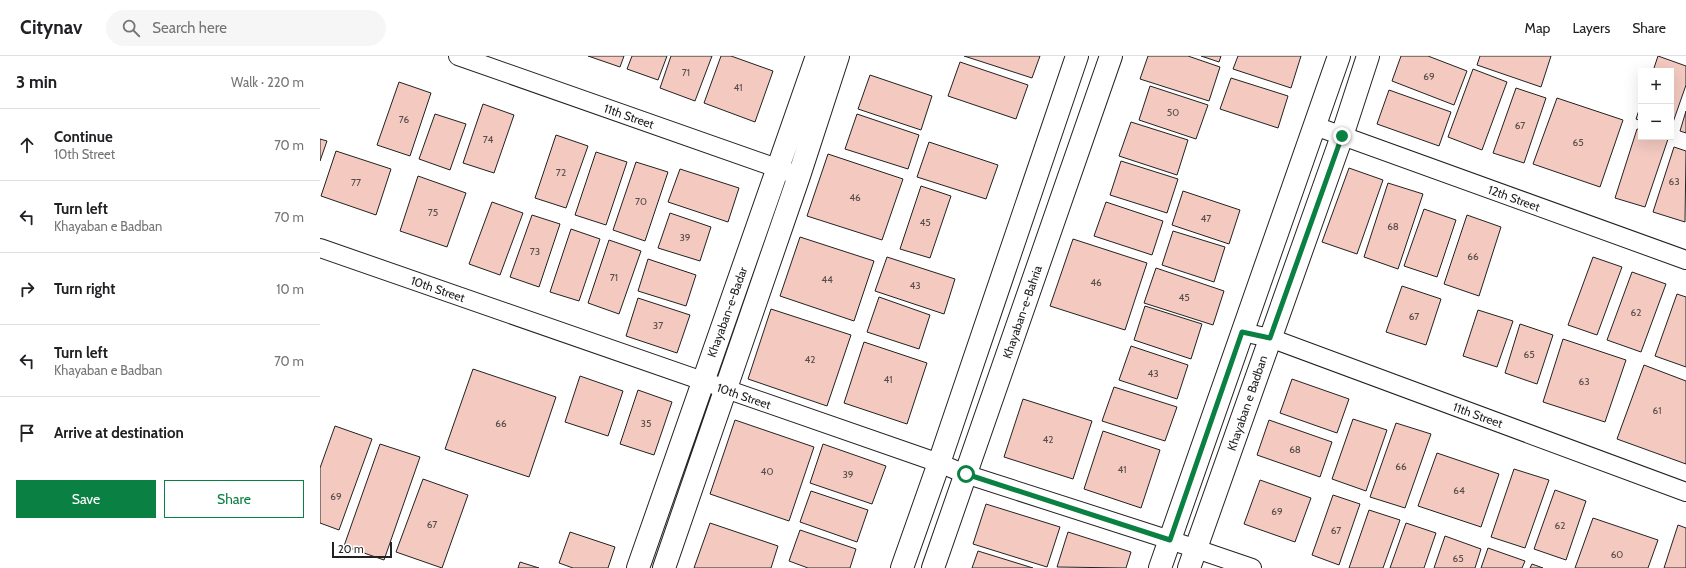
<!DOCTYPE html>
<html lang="en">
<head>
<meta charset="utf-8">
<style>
	body { margin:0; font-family:Cabin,sans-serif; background:#f6f6f6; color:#202124 }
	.controls { position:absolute; right:12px; top:12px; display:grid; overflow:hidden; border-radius:0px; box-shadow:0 4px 16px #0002 }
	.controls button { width:36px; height:36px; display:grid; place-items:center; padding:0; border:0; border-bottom:1px solid #e0e0e0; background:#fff; color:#202124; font:20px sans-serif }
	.scale { position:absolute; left:12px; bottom:10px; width:60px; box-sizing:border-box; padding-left:4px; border:2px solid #222; border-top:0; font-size:11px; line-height:14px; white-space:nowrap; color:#222; -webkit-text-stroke:3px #fff; paint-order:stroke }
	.stop { position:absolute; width:12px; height:12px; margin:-9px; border:3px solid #0b8043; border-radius:50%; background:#fff }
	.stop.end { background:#0b8043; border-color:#fff; box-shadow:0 1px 4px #0008 }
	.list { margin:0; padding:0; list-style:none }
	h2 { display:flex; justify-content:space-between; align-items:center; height:52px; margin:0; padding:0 16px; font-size:17px }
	h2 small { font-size:13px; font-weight:400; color:#757577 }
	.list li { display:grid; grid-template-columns:26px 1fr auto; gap:12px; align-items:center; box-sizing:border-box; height:72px; padding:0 16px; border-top:1px solid #e0e0e0 }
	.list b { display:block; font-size:15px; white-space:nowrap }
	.list p { margin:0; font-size:13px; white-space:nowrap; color:#757577 }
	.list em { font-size:13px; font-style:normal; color:#757577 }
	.actions { display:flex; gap:8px; padding:12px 16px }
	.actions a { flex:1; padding:9px 0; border:1px solid #0b8043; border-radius:0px; text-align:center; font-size:14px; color:#0b8043 }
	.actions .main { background:#0b8043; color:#fff }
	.icon { flex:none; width:22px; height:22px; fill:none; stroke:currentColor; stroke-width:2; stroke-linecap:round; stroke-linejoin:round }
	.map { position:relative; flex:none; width:1366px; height:512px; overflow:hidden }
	header { display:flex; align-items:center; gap:24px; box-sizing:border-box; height:56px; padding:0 20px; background:#fff; border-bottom:1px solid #e0e0e0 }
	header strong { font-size:19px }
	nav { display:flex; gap:22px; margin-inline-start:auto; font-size:14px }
	.search { width:280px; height:36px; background:#f6f6f6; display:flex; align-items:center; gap:10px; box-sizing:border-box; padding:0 14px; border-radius:22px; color:#757577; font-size:15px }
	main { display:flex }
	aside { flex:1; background:#fff }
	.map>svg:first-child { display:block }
	.building { fill:#f3c9c0; stroke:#222 }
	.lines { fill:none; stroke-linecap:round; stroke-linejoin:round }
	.minor-casing { stroke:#222; stroke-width:20 }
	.tertiary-casing { stroke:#222; stroke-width:24 }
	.secondary-casing { stroke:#222; stroke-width:24 }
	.minor { stroke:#fff; stroke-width:18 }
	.tertiary { stroke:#fff; stroke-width:22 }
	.secondary { stroke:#fff; stroke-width:22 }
	.route { stroke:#0b8043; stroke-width:5 }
	.labels { text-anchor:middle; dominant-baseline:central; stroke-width:3; stroke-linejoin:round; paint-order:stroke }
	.number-label { font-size:10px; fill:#564c4a }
	.street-label { font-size:12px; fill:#222; stroke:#fff }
</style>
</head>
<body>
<header>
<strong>Citynav</strong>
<div class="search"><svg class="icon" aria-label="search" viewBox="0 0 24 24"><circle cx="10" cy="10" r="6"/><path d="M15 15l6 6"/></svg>Search here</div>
<nav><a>Map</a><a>Layers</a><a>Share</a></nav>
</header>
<main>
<aside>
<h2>3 min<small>Walk · 220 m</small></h2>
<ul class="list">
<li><svg class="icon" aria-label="ahead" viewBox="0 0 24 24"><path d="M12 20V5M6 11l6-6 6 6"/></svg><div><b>Continue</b><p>10th Street</p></div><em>70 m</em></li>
<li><svg class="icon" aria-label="left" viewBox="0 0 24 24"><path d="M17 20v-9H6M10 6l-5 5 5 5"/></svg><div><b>Turn left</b><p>Khayaban e Badban</p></div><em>70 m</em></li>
<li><svg class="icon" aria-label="right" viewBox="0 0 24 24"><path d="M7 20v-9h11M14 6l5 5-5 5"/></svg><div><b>Turn right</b></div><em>10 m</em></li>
<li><svg class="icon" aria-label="left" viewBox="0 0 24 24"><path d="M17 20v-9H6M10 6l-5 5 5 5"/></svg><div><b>Turn left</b><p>Khayaban e Badban</p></div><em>70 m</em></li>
<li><svg class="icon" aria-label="arrive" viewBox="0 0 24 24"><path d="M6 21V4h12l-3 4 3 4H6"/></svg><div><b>Arrive at destination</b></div></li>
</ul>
<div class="actions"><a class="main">Save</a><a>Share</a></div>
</aside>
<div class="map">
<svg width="1366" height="512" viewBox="0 0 1366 512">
	<rect width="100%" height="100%" fill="#fff"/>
	<path class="building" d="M268,0H304L300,11Z
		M312,0H347L338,24L307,13Z
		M351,0H392L375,45L340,32Z
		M401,0H411L453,15L435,66L384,47Z
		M644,0H720L712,22Z
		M828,0H868L900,11L889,45L820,23Z
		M881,0H901L899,6Z
		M918,0H981L971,32L913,13Z
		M1081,0H1108L1147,15L1134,49L1072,25Z
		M1160,0H1231L1221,31L1157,9Z
		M1338,0L1366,10V29L1351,72V15H1333Z
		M640,6L708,29L696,63L628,40Z
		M1153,13L1187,26L1162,94L1128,81Z
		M550,19L612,40L601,74L538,53Z
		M911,22L968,40L958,72L900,53Z
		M79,26L111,37L90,100L57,89Z
		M830,30L888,49L876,83L819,64Z
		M1196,32L1226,42L1204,107L1173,97Z
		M1069,34L1131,56L1119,90L1057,68Z
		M1237,42L1303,64L1280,131L1213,108Z
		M163,48L194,59L174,117L143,107Z
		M1321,48V65L1316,63Z
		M1366,55V77L1360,75Z
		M115,58L146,68L130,114L99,103Z
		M537,58L599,79L588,113L525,93Z
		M811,66L868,84L857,119L799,100Z
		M1317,73L1321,74V81H1343L1348,83L1325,151L1295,142Z
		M236,79L268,90L246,152L215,142Z
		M0,83L7,85L0,105Z
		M609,86L678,109L666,143L597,121Z
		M1354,91L1366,95L1365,166L1333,156Z
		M16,95L71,113L56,159L1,140Z
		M276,96L307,106L286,169L255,159Z
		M508,98L583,123L562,184L487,160Z
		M801,105L858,123L847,157L790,139Z
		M316,106L348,116L325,185L293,174Z
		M1029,112L1063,124L1037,198L1002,186Z
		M360,113L419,132L408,166L348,146Z
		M98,120L146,137L127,191L80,175Z
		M1068,127L1103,138L1078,213L1044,201Z
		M601,130L631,140L610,202L580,193Z
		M863,135L920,154L909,188L852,169Z
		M172,146L203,157L180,219L149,208Z
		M786,146L843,165L832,199L774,180Z
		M1104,153L1136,164L1117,221L1084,210Z
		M350,157L391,171L380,205L338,192Z
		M212,159L240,168L219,231L190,221Z
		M1147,159L1181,171L1159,240L1124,228Z
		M251,173L280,183L259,245L230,236Z
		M853,175L905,191L894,226L842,209Z
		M480,181L554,205L534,265L460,240Z
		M753,183L827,207L805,274L730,250Z
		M289,184L321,195L299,258L268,247Z
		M567,201L635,223L624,258L555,235Z
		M1273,201L1302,211L1277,279L1248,269Z
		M328,203L376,219L366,250L318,235Z
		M836,212L904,235L893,269L824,247Z
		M1312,216L1346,228L1321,296L1287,284Z
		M1082,230L1121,243L1106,289L1066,276Z
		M1357,238L1366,241V311L1335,300Z
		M559,241L610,259L599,293L547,276Z
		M318,242L370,259L357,297L306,280Z
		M825,250L882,268L871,303L814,284Z
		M451,253L531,279L507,350L428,323Z
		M1158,254L1193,265L1177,311L1143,300Z
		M1200,268L1233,279L1217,328L1185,317Z
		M1243,283L1306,304L1285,366L1223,346Z
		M544,286L607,307L587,368L524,347Z
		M811,290L868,309L857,343L799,324Z
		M1324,309L1366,325V408L1297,383Z
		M153,313L236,341L209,421L125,393Z
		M260,320L303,335L288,380L245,366Z
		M972,323L1029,343L1017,377L960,357Z
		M794,331L857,351L845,385L782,365Z
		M318,334L352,346L334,399L300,388Z
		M703,343L772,365L753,423L684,401Z
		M1033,363L1067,374L1046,435L1012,423Z
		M415,364L494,391L469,465L390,438Z
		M949,364L1012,386L1000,421L937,399Z
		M1076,367L1111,378L1085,452L1050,441Z
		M15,370L52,383L19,474L0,467V412Z
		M783,375L840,394L821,452L764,433Z
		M60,388L100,401L64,504L24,490Z
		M503,388L566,410L552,448L490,427Z
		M1117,397L1179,418L1161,471L1098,450Z
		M1194,413L1229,424L1205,492L1171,481Z
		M103,423L148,439L122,512L76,496Z
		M940,424L991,442L975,486L924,468Z
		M1235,434L1266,445L1246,504L1214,493Z
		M491,435L548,454L537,486L480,466Z
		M1013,439L1040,448L1019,509L992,499Z
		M666,448L740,471L727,511L653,488Z
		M1049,454L1080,464L1063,512H1029Z
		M1273,462L1338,484L1328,512H1255Z
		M390,467L458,490L451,512H374Z
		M1086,467L1116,477L1104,512H1070Z
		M1358,469L1366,472V512H1344Z
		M480,474L536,493L530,512H488L469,505Z
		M250,476L295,491L288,512H253L239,507Z
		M748,476L811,496L806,512L737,511Z
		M1125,480L1161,493L1155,512H1114Z
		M1168,492L1205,505L1202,512H1161Z
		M658,495L713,512H652Z
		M200,506L219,512H198Z
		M1212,508L1223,512H1210Z"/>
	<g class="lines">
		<g class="minor-casing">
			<path id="minor" d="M138,0L471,117
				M995,70L1366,204
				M0,192L619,407L645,418L850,484L932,512
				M922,276L950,282L1366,436"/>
		</g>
		<g class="tertiary-casing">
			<path id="tertiary" d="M840,512L1019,0
				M869,512L1022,80L1048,0"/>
		</g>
		<g class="secondary-casing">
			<path id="secondary" d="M318,512L497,0
				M344,512L479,120L518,0
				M582,512L619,407L757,0
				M613,512L791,0"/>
		</g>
		<use href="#minor" class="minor"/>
		<use href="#tertiary" class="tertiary"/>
		<use href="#secondary" class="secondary"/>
	</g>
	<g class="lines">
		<path class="route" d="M646,418L850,484L922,276L950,282L1022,80"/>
	</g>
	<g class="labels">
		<g class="number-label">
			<text x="366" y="16">71</text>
			<text x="1109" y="20">69</text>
			<text x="418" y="31">41</text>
			<text x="853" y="56">50</text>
			<text x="84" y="63">76</text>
			<text x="1200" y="69">67</text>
			<text x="168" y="83">74</text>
			<text x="1258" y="86">65</text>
			<text x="241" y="116">72</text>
			<text x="1354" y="125">63</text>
			<text x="36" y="126">77</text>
			<text x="535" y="141">46</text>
			<text x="321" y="145">70</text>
			<text x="113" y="156">75</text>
			<text x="886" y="162">47</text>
			<text x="605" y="166">45</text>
			<text x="1073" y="170">68</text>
			<text x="365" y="181">39</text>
			<text x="215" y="195">73</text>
			<text x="1153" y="200">66</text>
			<text x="294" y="221">71</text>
			<text x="507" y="223">44</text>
			<text x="776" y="226">46</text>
			<text x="595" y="229">43</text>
			<text x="864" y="241">45</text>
			<text x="1316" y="256">62</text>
			<text x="1094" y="260">67</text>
			<text x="338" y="269">37</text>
			<text x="1209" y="298">65</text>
			<text x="490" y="303">42</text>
			<text x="833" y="317">43</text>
			<text x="568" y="323">41</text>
			<text x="1264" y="325">63</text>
			<text x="1337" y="354">61</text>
			<text x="181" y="367">66</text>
			<text x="326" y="367">35</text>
			<text x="728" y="383">42</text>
			<text x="975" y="393">68</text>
			<text x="1081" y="410">66</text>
			<text x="802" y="413">41</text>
			<text x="447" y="415">40</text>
			<text x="528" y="418">39</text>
			<text x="1139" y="434">64</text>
			<text x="16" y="440">69</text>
			<text x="957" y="455">69</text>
			<text x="112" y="468">67</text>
			<text x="1240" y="469">62</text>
			<text x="1016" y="474">67</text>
			<text x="1297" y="498">60</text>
			<text x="1138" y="502">65</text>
		</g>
		<g class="street-label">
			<text transform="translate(309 60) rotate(19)">11th Street</text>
			<text transform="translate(1194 142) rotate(20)">12th Street</text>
			<text transform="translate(118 233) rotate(19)">10th Street</text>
			<text transform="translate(407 256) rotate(-70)">Khayaban-e-Badar</text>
			<text transform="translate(702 256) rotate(-71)">Khayaban-e-Bahria</text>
			<text transform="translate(424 340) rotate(19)">10th Street</text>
			<text transform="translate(927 347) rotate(-71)">Khayaban e Badban</text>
			<text transform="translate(1158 359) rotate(20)">11th Street</text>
		</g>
	</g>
</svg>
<div class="controls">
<button>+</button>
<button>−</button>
</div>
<div class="scale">20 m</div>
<div class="stop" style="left:646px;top:418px"></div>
<div class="stop end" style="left:1022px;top:80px"></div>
</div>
</main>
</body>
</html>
